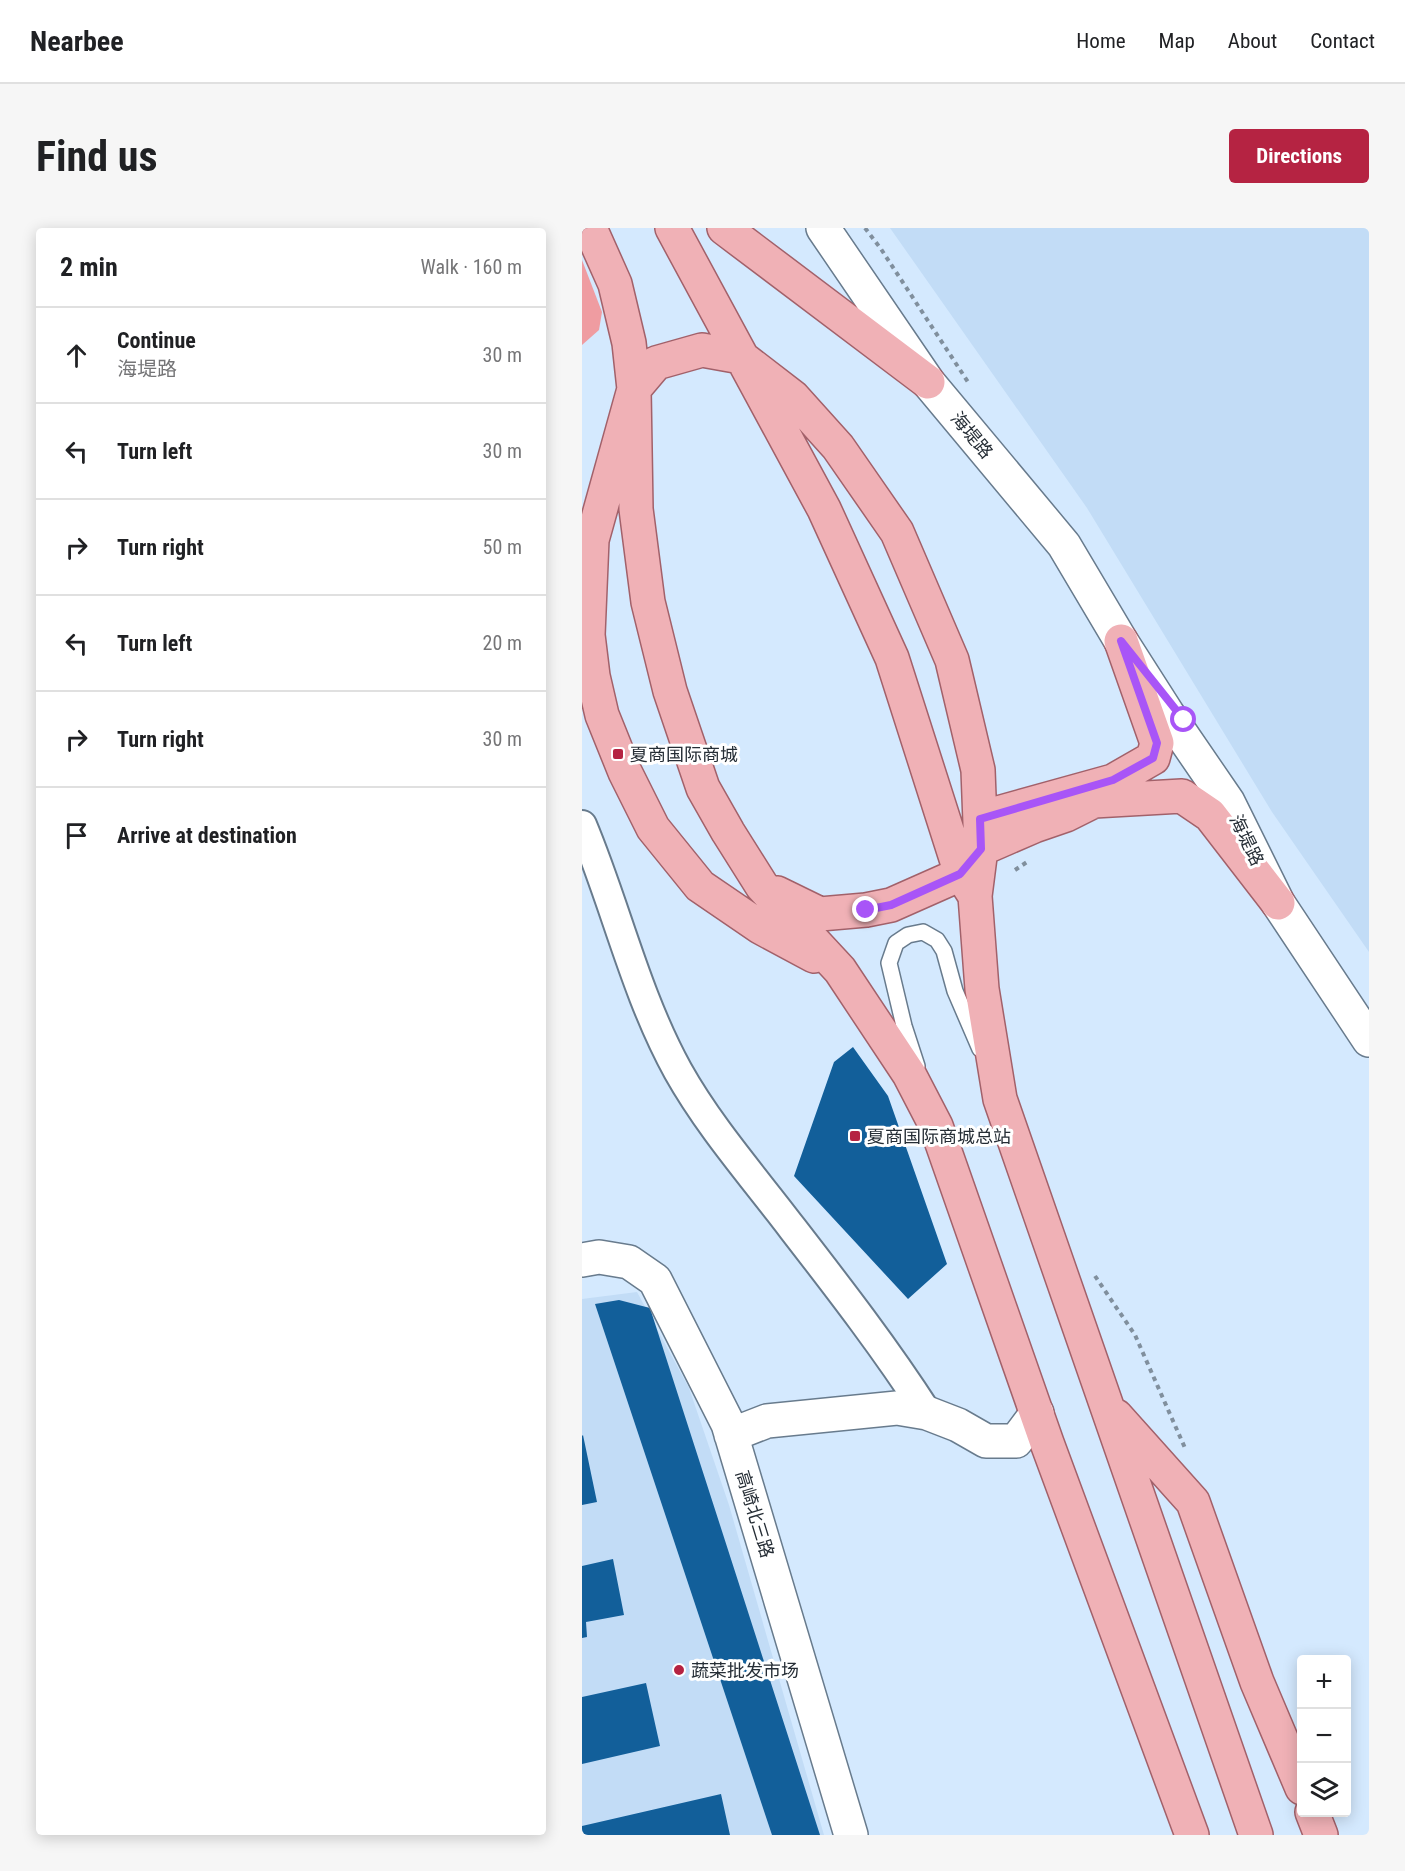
<!DOCTYPE html>
<html lang="en">
<head>
<meta charset="utf-8">
<style>
	body { margin:0; font-family:"Roboto Condensed","Noto Sans SC",sans-serif; background:#f6f6f6; color:#202124 }
	.controls { position:absolute; right:18px; bottom:18px; display:grid; overflow:hidden; border-radius:6px; box-shadow:0 3px 15px #0003 }
	.controls button { width:54px; height:54px; display:grid; place-items:center; padding:0; border:0; border-bottom:2px solid #e0e0e0; background:#fff; color:#202124; font:30px sans-serif }
	.stop { position:absolute; width:18px; height:18px; margin:-14px; border:4px solid #a855f7; border-radius:50%; background:#fff }
	.stop.end { background:#a855f7; border-color:#fff; box-shadow:0 2px 6px #0008 }
	.list { margin:0; padding:0; list-style:none }
	h2 { display:flex; justify-content:space-between; align-items:center; height:78px; margin:0; padding:0 24px; font-size:26px }
	h2 small { font-size:20px; font-weight:400; color:#757577 }
	.list li { display:grid; grid-template-columns:39px 1fr auto; gap:18px; align-items:center; box-sizing:border-box; height:96px; padding:0 24px; border-top:2px solid #e0e0e0 }
	.list b { display:block; font-size:22px; white-space:nowrap }
	.list p { margin:0; font-size:20px; white-space:nowrap; color:#757577 }
	.list em { font-size:20px; font-style:normal; color:#757577 }
	.icon { flex:none; width:33px; height:33px; fill:none; stroke:currentColor; stroke-width:2; stroke-linecap:round; stroke-linejoin:round }
	.map { position:relative; flex:none; width:787px; height:1607px; overflow:hidden; border-radius:6px }
	header { display:flex; align-items:center; gap:36px; box-sizing:border-box; height:84px; padding:0 30px; background:#fff; border-bottom:2px solid #e0e0e0 }
	header strong { font-size:28px }
	nav { display:flex; gap:33px; margin-inline-start:auto; font-size:21px }
	.intro { display:flex; align-items:center; justify-content:space-between; box-sizing:border-box; height:144px; padding:0 36px }
	h1 { margin:0; font-size:42px }
	.button { padding:15px 27px; border-radius:6px; background:#b52342; color:#fff; font-size:21px; font-weight:700 }
	main { display:flex; gap:36px; padding:0 36px }
	aside { flex:1; background:#fff; border-radius:6px; box-shadow:0 3px 15px #0003 }
	.map>svg:first-child { display:block }
	.built { fill:#c2dcf6 }
	.green { fill:#ef9ca1 }
	.building { fill:#125f9a }
	.lines { fill:none; stroke-linecap:round; stroke-linejoin:round }
	.lane-casing { stroke:#687b8d; stroke-width:18 }
	.street-casing { stroke:#687b8d; stroke-width:32 }
	.secondary-casing { stroke:#687b8d; stroke-width:36 }
	.primary-casing { stroke:#a2616a; stroke-width:36 }
	.path { stroke:#808f9d; stroke-width:4; stroke-dasharray:4.5 4.5; stroke-linecap:butt }
	.lane { stroke:#fff; stroke-width:15 }
	.street { stroke:#fff; stroke-width:28 }
	.secondary { stroke:#fff; stroke-width:33 }
	.primary { stroke:#f0b1b6; stroke-width:33 }
	.route { stroke:#a855f7; stroke-width:8 }
	.poi-dot { fill:#b52342; stroke:#fff; stroke-width:2 }
	.labels { text-anchor:middle; dominant-baseline:central; stroke-width:6; stroke-linejoin:round; paint-order:stroke }
	.street-label { font-size:18px; fill:#252d35; stroke:#fff }
	.poi-label { font-size:18px; fill:#252d35; stroke:#fff; text-anchor:start }
</style>
</head>
<body>
<header>
<strong>Nearbee</strong>
<nav><a>Home</a><a>Map</a><a>About</a><a>Contact</a></nav>
</header>
<div class="intro"><h1>Find us</h1><a class="button">Directions</a></div>
<main>
<aside>
<h2>2 min<small>Walk · 160 m</small></h2>
<ul class="list">
<li><svg class="icon" aria-label="ahead" viewBox="0 0 24 24"><path d="M12 20V5M6 11l6-6 6 6"/></svg><div><b>Continue</b><p>海堤路</p></div><em>30 m</em></li>
<li><svg class="icon" aria-label="left" viewBox="0 0 24 24"><path d="M17 20v-9H6M10 6l-5 5 5 5"/></svg><div><b>Turn left</b></div><em>30 m</em></li>
<li><svg class="icon" aria-label="right" viewBox="0 0 24 24"><path d="M7 20v-9h11M14 6l5 5-5 5"/></svg><div><b>Turn right</b></div><em>50 m</em></li>
<li><svg class="icon" aria-label="left" viewBox="0 0 24 24"><path d="M17 20v-9H6M10 6l-5 5 5 5"/></svg><div><b>Turn left</b></div><em>20 m</em></li>
<li><svg class="icon" aria-label="right" viewBox="0 0 24 24"><path d="M7 20v-9h11M14 6l5 5-5 5"/></svg><div><b>Turn right</b></div><em>30 m</em></li>
<li><svg class="icon" aria-label="arrive" viewBox="0 0 24 24"><path d="M6 21V4h12l-3 4 3 4H6"/></svg><div><b>Arrive at destination</b></div></li>
</ul>
</aside>
<div class="map">
<svg width="787" height="1607" viewBox="0 0 787 1607">
	<rect width="100%" height="100%" fill="#d4e9fe"/>
	<path class="built" d="M308,0H787V724L690,584L505,280Z
		M55,1064L107,1160L147,1277L242,1607H0V1071Z"/>
	<path class="green" d="M0,32L20,84L17,102L0,117Z"/>
	<path class="building" d="M271,819L306,868L365,1036L326,1071L212,948L252,834Z
		M37,1072L68,1080L238,1607H190L13,1076Z
		M1,1207L15,1274L0,1277V1208Z
		M31,1331L42,1387L4,1394L5,1409L0,1410V1338Z
		M64,1455L78,1518L0,1536V1469Z
		M139,1566L148,1607H0V1598Z"/>
	<g class="lines">
		<g class="lane-casing">
			<path id="lane" d="M335,838L322,798L307,735L314,715L326,707L341,704L355,712L362,723L373,763L398,821"/>
		</g>
		<g class="street-casing">
			<path id="street" d="M0,597C34,678 53,765 96,843C124,893 162,938 197,983C248,1049 300,1115 345,1185"/>
		</g>
		<g class="secondary-casing">
			<path id="secondary" d="M241,0L346,154L482,317L539,413L585,485L646,574L696,675L787,812
				M0,1032L17,1029L47,1034L73,1052L146,1196L269,1607
				M149,1207L185,1193L315,1180L345,1185L376,1197L404,1213H434L455,1185"/>
		</g>
		<g class="primary-casing">
			<path id="primary" d="M8,0L33,56L47,115L52,161L54,281L66,374L88,463L121,560L146,604L180,658L258,742L327,846L354,898L465,1215L610,1607
				M90,0L242,281L310,430L379,646L393,668L400,761L418,871L674,1607
				M142,0L346,154
				M398,590L531,553L571,530L575,515L539,413
				M195,665L238,686L284,682L309,677L379,646L399,621L452,598L484,587L512,573L600,568L628,587L696,675
				M232,728L178,699L118,658L71,600L43,544L20,487L11,448L6,407L10,312L52,161L74,135L120,122L159,129L211,169L256,219L315,304L370,432L396,542L399,621L393,668
				M534,1188L611,1274L675,1454L720,1560
				M730,1584L739,1607"/>
		</g>
		<path class="path" d="M283,0L299,21L386,154
			M433,642L445,634
			M513,1048L553,1107L603,1220"/>
		<use href="#lane" class="lane"/>
		<use href="#street" class="street"/>
		<use href="#secondary" class="secondary"/>
		<use href="#primary" class="primary"/>
	</g>
	<g class="lines">
		<path class="route" d="M284,682L309,677L378,646L399,621L398,591L531,552L571,530L575,515L539,413L602,492"/>
	</g>
	<g class="poi-dot">
		<rect x="30" y="520" width="12" height="12" rx="3"/>
		<rect x="267" y="902" width="12" height="12" rx="3"/>
		<circle cx="97" cy="1442" r="6"/>
	</g>
	<g class="labels">
		<g class="street-label">
			<text transform="translate(390 207) rotate(50)">海堤路</text>
			<text transform="translate(665 612) rotate(64)">海堤路</text>
			<text transform="translate(173 1286) rotate(73)">高崎北三路</text>
		</g>
		<g class="poi-label">
			<text x="48" y="526">夏商国际商城</text>
			<text x="285" y="908">夏商国际商城总站</text>
			<text x="109" y="1442">蔬菜批发市场</text>
		</g>
	</g>
</svg>
<div class="controls">
<button>+</button>
<button>−</button>
<button><svg class="icon" aria-label="layers" viewBox="0 0 24 24"><path d="M12 4l9 5-9 5-9-5zM3 14l9 5 9-5"/></svg></button>
</div>
<div class="stop" style="left:602px;top:492px"></div>
<div class="stop end" style="left:284px;top:682px"></div>
</div>
</main>
</body>
</html>
